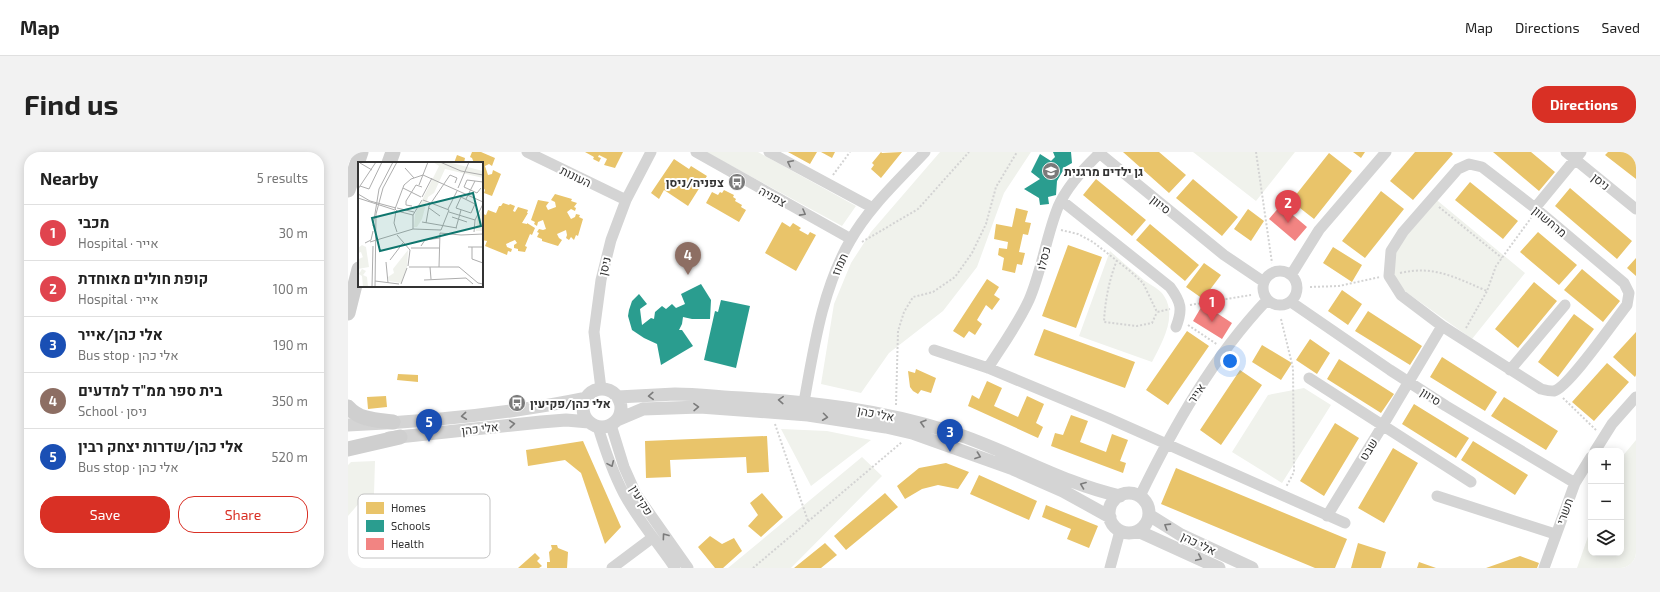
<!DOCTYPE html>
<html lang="en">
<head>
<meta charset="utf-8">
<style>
	body { margin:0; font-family:"Exo 2",Heebo,sans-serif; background:#f2f2f2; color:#222 }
	.controls { position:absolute; right:12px; bottom:12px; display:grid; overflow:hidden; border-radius:8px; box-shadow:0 2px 10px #0003 }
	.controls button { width:36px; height:36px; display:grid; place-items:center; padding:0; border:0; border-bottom:1px solid #e0e0e0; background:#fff; color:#222; font:20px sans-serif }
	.you { position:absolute; left:882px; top:209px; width:14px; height:14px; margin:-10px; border:3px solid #fff; border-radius:50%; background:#1a73e8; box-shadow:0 0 0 6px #1a73e833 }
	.badge { display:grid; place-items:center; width:26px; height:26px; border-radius:50%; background:#d93025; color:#fff; font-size:13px; font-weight:700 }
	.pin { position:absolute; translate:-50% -33px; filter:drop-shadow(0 1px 2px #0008) }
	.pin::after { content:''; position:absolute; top:21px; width:14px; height:12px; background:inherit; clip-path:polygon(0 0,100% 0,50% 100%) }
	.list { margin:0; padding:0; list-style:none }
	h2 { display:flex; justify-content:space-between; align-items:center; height:52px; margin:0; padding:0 16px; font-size:17px }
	h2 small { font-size:13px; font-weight:400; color:#767676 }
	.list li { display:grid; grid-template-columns:26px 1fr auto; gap:12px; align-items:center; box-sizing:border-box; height:56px; padding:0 16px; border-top:1px solid #e0e0e0 }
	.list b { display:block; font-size:15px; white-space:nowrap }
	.list p { margin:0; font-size:13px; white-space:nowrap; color:#767676 }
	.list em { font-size:13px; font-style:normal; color:#767676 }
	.actions { display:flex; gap:8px; padding:12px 16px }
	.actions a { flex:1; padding:9px 0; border:1px solid #d93025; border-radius:16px; text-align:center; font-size:14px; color:#d93025 }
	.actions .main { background:#d93025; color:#fff }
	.icon { flex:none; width:22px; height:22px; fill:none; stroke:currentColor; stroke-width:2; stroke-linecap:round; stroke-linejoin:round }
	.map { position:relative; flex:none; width:1288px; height:416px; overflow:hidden; border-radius:16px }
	header { display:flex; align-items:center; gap:24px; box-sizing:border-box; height:56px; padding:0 20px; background:#fff; border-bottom:1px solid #e0e0e0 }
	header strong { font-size:19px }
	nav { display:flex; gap:22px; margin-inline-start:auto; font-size:14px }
	.intro { display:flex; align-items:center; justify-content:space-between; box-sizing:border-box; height:96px; padding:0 24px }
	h1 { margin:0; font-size:28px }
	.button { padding:10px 18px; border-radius:16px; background:#d93025; color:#fff; font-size:14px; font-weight:700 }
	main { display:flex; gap:24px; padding:0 24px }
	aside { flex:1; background:#fff; border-radius:16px; box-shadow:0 2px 10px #0003 }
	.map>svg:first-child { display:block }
	.green { fill:#f0f2ec }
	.homes { fill:#e9c46a }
	.schools { fill:#2a9d8f }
	.health { fill:#f28482 }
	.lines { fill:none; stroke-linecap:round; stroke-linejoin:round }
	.path { stroke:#d3d3d3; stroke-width:2; stroke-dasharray:2 2; stroke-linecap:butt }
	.minor { stroke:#d4d4d4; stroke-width:11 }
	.tertiary { stroke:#d4d4d4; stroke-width:13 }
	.secondary { stroke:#cfcfcf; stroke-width:15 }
	.oneway { stroke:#7b7b7b }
	.labels { text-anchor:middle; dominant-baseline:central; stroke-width:4; stroke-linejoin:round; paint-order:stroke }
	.poi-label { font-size:12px; font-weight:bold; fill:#333; stroke:#fff; text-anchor:start }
	.street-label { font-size:12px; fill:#333; stroke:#fff }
	.inset-road { fill:none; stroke:#adadad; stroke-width:1 }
	.view { fill:#0f766e; fill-opacity:0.15; stroke:#0f766e; stroke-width:2 }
	.inset-edge { fill:none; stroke:#333; stroke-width:2 }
	.key { fill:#fff; stroke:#c2c2c2; stroke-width:1 }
	.key-label { font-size:11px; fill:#333 }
</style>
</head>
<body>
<header>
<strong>Map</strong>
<nav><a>Map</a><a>Directions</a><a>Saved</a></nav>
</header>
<div class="intro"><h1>Find us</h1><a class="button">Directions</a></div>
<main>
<aside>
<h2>Nearby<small>5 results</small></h2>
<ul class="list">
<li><span class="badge" style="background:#e0444e">1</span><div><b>מכבי</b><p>Hospital · אייר</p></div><em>30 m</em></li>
<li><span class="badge" style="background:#e0444e">2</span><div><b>קופת חולים מאוחדת</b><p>Hospital · אייר</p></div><em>100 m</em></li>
<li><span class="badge" style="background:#1a4fb4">3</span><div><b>אלי כהן/אייר</b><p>Bus stop · אלי כהן</p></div><em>190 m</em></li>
<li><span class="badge" style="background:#8d6e63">4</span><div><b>בית ספר ממ&quot;ד למדעים</b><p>School · ניסן</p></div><em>350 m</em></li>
<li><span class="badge" style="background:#1a4fb4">5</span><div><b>אלי כהן/שדרות יצחק רבין</b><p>Bus stop · אלי כהן</p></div><em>520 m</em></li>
</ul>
<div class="actions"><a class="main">Save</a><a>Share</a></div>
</aside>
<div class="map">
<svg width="1288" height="416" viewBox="0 0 1288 416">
	<rect width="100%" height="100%" fill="#fff"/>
	<path class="green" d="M358,0H410L508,54L494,74Z
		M592,0H683L656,41L629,115L595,159L541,201L513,241L473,232L486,152L503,111L523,80Z
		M845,0H947L908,49Z
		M1085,45L1177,121L1124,187L1058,140L1049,131L1044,115L1046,94Z
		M762,99C774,110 785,119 797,129C803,133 813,138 816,144C830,165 813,192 804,210L731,184Z
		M956,236L983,253L934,331L884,300L920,243Z
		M433,277L479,279L523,288L463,334Z
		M1288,288V416H1229L1243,376V401H1273V306Z
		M514,305L534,324L443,416H380Z
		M27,309L26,342L13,349L0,364V313L3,310Z"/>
	<path class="homes" d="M124,0H133L147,6L144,14L141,12L137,14L140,23L144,22L145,18L153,22L144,44L136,41L137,38L134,34V11H126L124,6L122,5Z
		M237,0H275L267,16L256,13L259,7L251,3L250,5L253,6L251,10L245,7L246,5Z
		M440,0H469L462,12Z
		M473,0H487L484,6Z
		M533,0L534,1L554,0L533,26L523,17L526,13L524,11Z
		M775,0H811L838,23L821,41Z
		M1005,0H1017L1013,6Z
		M1067,0H1103L1105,2L1065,48L1042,29Z
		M1145,0H1183L1207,20L1191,39Z
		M1260,0H1288V27L1257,3Z
		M981,1L1004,19L966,67L943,49Z
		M109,3L117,6L116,11H106Z
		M326,7L341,17L343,14L359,24L340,54L316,38L311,47L303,41Z
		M748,27L798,68L784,84L735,43Z
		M845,27L890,65L874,84L828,46Z
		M1122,30L1170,69L1155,87L1107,48Z
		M1222,36L1284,89L1269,107L1207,54Z
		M376,38L386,43L385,45L388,47L387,49L394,53L393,55L398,58L391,70L358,51L364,40L370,43L372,40L374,41Z
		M1033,39L1056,57L1017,106L994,89Z
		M207,42L224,47L223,49L229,51L226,55L228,56L227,59L223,57L219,60L223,67L227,65L228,62L232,63L231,65L235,67L230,84L228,83L226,88L223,85L221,88L218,86L219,83L218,78L209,82L211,86L214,88L210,94L194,89V87L189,85L191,81L189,80L191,77L195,78L198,77L195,68L190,70L189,74L186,72L187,70L183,68L190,48L201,50L198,54L200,58L208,55L207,50L203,48Z
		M155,51L161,53L162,52L167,54L165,59L167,60L170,55L180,58L179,61H180L174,71L179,72V71L187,76L184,83L182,82L177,94L179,95L177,100L170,99V97L166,96V93L169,91L167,88L158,92L159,95L164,97L163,100L160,99L159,103L137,94L139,89L134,88L135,82H134L135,62L138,63L140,58L148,61L151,54H153Z
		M668,56L680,59L677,70L683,71L680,83L675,82L671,100L677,101L674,113L669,112L667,121L654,118L656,106L650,103L651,96L659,97L660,90L646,87L648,72L664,75Z
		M900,57L916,69L903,89L886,77Z
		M434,70L442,75L445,71L453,76L451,78L460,83L462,80L468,83L448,119L417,101Z
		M802,72L851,113L837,129L788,88Z
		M1190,80L1229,113L1211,133L1172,100Z
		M720,93L754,105L728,176L694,164Z
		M985,95L1014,113L1004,130L975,111Z
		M1288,106V124L1279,116Z
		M856,111L873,123L855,147L838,135Z
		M1234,117L1272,149L1255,170L1216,138Z
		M639,127L651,135L646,143L652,147L644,158L638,153L629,168L634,172L627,183L621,179L616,186L605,179Z
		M1186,130L1209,149L1170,196L1147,177Z
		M994,138L1014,152L1000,173L980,159Z
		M1020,159L1074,194L1062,213L1007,179Z
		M1226,162L1246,177L1210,225L1190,210Z
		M696,177L787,210L777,236L686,203Z
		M839,179L861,194L820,253L798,238Z
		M1288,180V223L1287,225L1265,205Z
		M962,187L982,201L969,222L948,208Z
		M914,193L944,211L933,228L904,210Z
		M1094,205L1149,240L1137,259L1082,225Z
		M991,207L1046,242L1033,261L979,227Z
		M1259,211L1281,230L1246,269L1224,250Z
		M568,217L588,226L583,241L573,238L570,242L565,239L562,235L560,219L567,221Z
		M892,218L914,233L873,293L852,278Z
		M50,222L70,223V230L49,228Z
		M639,229L654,236L646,254L670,265L679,244L696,252L688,271L695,275L690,286L620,254L624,243L631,247Z
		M38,244L39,255L20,257L19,245Z
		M1156,245L1210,279L1198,298L1143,264Z
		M1066,252L1121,286L1108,306L1054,272Z
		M723,263L740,269L732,290L758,300L764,282L780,288L772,309L778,311L775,321L703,294L707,281L715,283Z
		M987,271L1011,286L976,344L952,329Z
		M419,284L421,320L399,321L398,305L322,308L323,325L298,326L297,289Z
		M235,289L273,375L257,392L233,321L217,308L180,314L178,298Z
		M1125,289L1180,323L1167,343L1113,308Z
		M1045,296L1070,311L1036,371L1010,356Z
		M598,311L621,320L610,337L590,333L574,337L557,347L549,334L571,316Z
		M828,316L999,387L987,416H967L813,352Z
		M631,323L689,349L681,368L622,342Z
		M414,341L435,365L413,385L400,374L410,363L402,351Z
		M537,341L550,355L498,398L486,384Z
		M698,353L750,374L741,396L719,387L723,377L694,365Z
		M362,384L374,392L386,386L394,399L375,416H367L350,395Z
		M477,391L489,403L473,416H446Z
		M1010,391L1038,400L1033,416H1003Z
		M203,393H209L210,396L220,400L219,416H199V410H202L201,400L204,397Z
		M187,401L192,406L189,409L194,414L191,416H170Z
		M1172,404L1191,411L1189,416H1138Z
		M1071,410L1088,416H1069Z"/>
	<path class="schools" d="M705,0H723L724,11L717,15L709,29L708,43L700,45L701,52L692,53L691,46L676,37L692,27L683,20L692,2L703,9L707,5Z
		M353,132L363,148L362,167H344L335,165L334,172L331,178H334L345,194L313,213L309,192L296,186L284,178L280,164L281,158L284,149L291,142L299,152L292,157L294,173L303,166L306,167L307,160L314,154L318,157L324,152L328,156L337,152L333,142Z
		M373,148L402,154L388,216L356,208L367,159L370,160Z"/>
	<path class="health" d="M933,53L959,75L947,89L921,67Z
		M855,152L884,171L874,187L845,169Z"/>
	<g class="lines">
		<path class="path" d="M908,0L924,111
			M485,23L502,0
			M1091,55L1154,106
			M713,78L730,82L745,90L782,119L795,131L809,160L822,157
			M514,90L570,57L621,0
			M769,108C761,128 757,149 756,170L789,174L804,171L809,160
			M1052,121C1087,113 1108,126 1139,139L1148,114L1183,66
			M962,135L991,134L1032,125
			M842,153L903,143
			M933,167L945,216L946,320L938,335
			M840,173L870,193
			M1118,176L1139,139
			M1215,246L1248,278
			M548,253L550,179L556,160L565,145L585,140L607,125L624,101L638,72L648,35L669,0
			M427,272L460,369
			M405,416L554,290"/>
		<path class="minor" d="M179,0L278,48
			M348,0L503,87
			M421,0L525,56
			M750,0L876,103L916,130
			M1218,0L1288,57
			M1121,12L1134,15L1187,56L1276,131L1281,141L1279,153C1267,168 1220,236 1206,239C1202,239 1197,238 1193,237L1094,174L1053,143L1041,124L1043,99L1055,80L1110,17Z
			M714,49L822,135C833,150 835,157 828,175
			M1187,56L1233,0
			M915 136a17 17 0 1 1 34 0a17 17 0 1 1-34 0Z
			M943,123L971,78L1038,0
			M943,150L1042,218L1098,254L1227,331
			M586,198L640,216L760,266L997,371
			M640,216C654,194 670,172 681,148C694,118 698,85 710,55C719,34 737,15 753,0
			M1162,218L1217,153
			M961,226L1123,330
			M253,237L246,180L253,128L263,88L278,48L303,0
			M456,250C466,195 474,138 502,89C521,55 551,28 577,0
			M263,273L276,315L288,342L340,416
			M250,275C257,298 265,321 276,342C290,368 310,391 327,416
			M1247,299L1264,272L1288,245
			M792,344C826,274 865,205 919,148
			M1089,344L1207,382
			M979,364L1035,273L1094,174
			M264,416L304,386
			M762,416L772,379
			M1196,416L1227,331L1243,305"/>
		<path class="tertiary" d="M235 256a19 19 0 1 1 38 0a19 19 0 1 1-38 0Z
			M270,245C289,244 308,243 327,242C349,242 372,245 394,246C465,250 534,258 603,280C660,298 713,331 772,344
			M269,268L295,257L352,255L460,263L538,275L564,281L665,317L715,339L762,365
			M0,273C79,270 160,262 238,246
			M41,286L193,270L218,268L241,270
			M761 361a20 20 0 1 1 40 0a20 20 0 1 1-40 0Z
			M801,363L833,383L904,416
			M790,379L871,416"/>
		<path class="secondary" d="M41,11L45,0
			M0,38L13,0
			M0,161L11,117
			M0,255C11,268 29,268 45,270
			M0,297L52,285"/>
	</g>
	<defs><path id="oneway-chevron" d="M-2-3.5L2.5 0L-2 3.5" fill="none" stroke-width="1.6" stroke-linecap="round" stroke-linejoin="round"/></defs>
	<g class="oneway">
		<use href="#oneway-chevron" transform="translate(442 11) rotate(-153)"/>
		<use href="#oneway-chevron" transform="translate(455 61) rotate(29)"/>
		<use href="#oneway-chevron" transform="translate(303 244) rotate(177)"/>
		<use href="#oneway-chevron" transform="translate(433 248) rotate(-177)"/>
		<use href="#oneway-chevron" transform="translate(348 255) rotate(-1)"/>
		<use href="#oneway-chevron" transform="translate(116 264) rotate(174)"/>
		<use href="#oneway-chevron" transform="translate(477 265) rotate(7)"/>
		<use href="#oneway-chevron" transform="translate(575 271) rotate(-164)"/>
		<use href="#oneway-chevron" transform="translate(164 272) rotate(-5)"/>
		<use href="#oneway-chevron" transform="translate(630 304) rotate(20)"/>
		<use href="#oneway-chevron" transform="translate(263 312) rotate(66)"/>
		<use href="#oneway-chevron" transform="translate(735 333) rotate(-159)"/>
		<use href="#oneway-chevron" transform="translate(819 374) rotate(-148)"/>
		<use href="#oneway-chevron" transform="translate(317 384) rotate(-126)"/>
		<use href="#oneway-chevron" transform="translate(851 406) rotate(25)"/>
	</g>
	<defs>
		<g id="school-disc" transform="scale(0.9)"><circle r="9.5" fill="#7a7a7a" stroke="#fff"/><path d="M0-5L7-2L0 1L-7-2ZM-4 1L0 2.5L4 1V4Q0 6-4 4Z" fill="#fff"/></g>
		<g id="bus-disc" transform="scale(0.9)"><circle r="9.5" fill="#7a7a7a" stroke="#fff"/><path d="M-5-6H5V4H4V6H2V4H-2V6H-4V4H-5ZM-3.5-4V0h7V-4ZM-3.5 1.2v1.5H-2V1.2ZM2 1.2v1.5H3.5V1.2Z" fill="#fff"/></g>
	</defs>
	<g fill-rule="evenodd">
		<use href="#school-disc" x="703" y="19"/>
		<use href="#bus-disc" x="389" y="30"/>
		<use href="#bus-disc" x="169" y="251"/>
	</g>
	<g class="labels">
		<g class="poi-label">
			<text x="716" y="19">גן ילדים מרגנית</text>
			<text x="376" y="30" text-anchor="end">צפניה/ניסן</text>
			<text x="182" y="251">אלי כהן/פקיעין</text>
		</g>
		<g class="street-label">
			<text transform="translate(228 24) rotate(26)">העונות</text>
			<text transform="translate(1253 29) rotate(39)">ניסן</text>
			<text transform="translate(425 44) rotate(29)">צפניה</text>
			<text transform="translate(813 52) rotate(39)">סיוון</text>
			<text transform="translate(1202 69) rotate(40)">מרחשוון</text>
			<text transform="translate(695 106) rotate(-76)">כסלו</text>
			<text transform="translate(491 112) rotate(-66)">תמוז</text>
			<text transform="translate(256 114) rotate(-76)">ניסן</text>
			<text transform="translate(848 241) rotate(-56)">אייר</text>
			<text transform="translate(1083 244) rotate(33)">סיוון</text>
			<text transform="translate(528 261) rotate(11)">אלי כהן</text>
			<text transform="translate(132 276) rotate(-6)">אלי כהן</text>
			<text transform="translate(1020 297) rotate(-58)">שבט</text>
			<text transform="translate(294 348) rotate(59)">פקיעין</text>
			<text transform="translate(1216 359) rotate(-70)">תשרי</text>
			<text transform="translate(851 391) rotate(26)">אלי כהן</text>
		</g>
	</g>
	<g transform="translate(10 10)">
		<rect width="125" height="125" fill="#fff"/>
		<path d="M75,0H90L125,9V16L87,7L76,31L70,35L64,57L59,65H56L57,52L81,4ZM125,46V69H118L119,56ZM4,83L8,85L11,105L0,107L1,97L5,95L7,101L3,90L0,91V86ZM50,88L49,106L43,121L31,119L30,115L36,111L35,107ZM4,107L8,109L5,113L9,115L10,125H5L4,114L1,112Z" fill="#f0f2ec"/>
		<path class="inset-road" d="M82,0L103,9L125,13M2,1L14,8M47,6L56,16M61,23L70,0M2,24L11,27L24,0M45,26L63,35M100,26L111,0M123,26L119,31L106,25L109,18L125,20M0,27L18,0M0,32L12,39L38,46M64,35L74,16M103,35L117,42L113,51L98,46ZM0,36L37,48M108,37L117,19M65,38L91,48L83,68M54,44L48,43V39L58,23L64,25M39,46L56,50M71,46L82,54M90,47L99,29M38,49L36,61L39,70M39,49L37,47L46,23L53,17L65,13L125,40M39,49L55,53M91,50L117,58M94,55L109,60M64,60L99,66M68,61L71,44L92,13L99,16L97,21M15,64L21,27L35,0M98,66L103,48M55,67V53L64,38M116,70L117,58L125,42M82,71L103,73L125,72M39,73L52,88M12,80L55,67L83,68M7,81L13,78L15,69M63,84L67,78L82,76M110,85H125M114,85V97L125,101M53,86H81M32,98L45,81M28,100L30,121M50,104L52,88M51,105H101L120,121L125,122M72,105L73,117M81,105L82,71M66,118L108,116L115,122M17,119L41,122M43,122L49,106M14,125L15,84M17,125L18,52L25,26L39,0M67,125H109"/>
		<path class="view" d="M115,31L123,64L22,89L14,56Z"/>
		<rect width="125" height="125" class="inset-edge"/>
	</g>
	<rect x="10" y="342" width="132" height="64" rx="6" class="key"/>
	<rect x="18" y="350" width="18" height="12" fill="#e9c46a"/>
	<rect x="18" y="368" width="18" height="12" fill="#2a9d8f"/>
	<rect x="18" y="386" width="18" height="12" fill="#f28482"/>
	<g class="key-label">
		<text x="43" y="360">Homes</text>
		<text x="43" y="378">Schools</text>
		<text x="43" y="396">Health</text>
	</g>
</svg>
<div class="controls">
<button>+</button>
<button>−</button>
<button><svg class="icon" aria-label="layers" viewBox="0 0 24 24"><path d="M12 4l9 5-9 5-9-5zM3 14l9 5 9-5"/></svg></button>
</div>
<div class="you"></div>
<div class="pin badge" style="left:864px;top:170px;background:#e0444e">1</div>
<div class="pin badge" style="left:940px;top:71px;background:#e0444e">2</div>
<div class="pin badge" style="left:602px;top:300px;background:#1a4fb4">3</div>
<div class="pin badge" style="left:340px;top:123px;background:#8d6e63">4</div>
<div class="pin badge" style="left:81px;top:290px;background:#1a4fb4">5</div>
</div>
</main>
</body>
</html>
